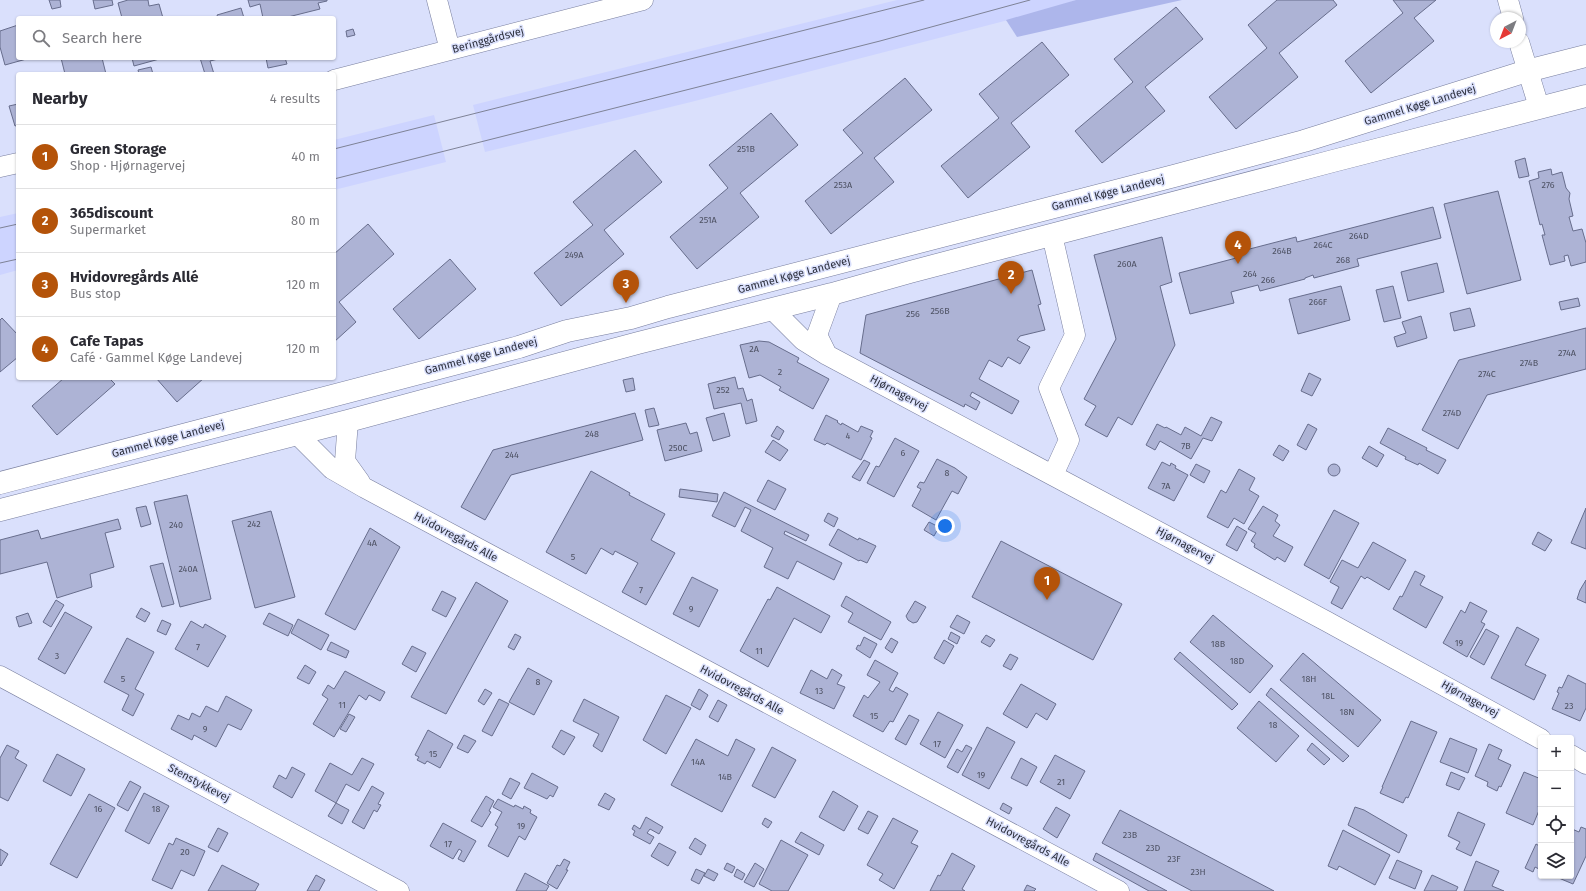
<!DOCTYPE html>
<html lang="en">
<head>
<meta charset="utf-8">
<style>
	body { margin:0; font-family:"Fira Sans",sans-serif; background:#f7f7f7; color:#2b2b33 }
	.controls { position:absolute; right:12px; bottom:12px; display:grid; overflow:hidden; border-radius:4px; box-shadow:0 1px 3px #0004 }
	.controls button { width:36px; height:36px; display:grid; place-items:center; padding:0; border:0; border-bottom:1px solid #e1e1e2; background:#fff; color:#2b2b33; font:20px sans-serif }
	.compass { position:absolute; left:1490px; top:12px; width:36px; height:36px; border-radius:50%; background:#fff; box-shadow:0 1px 3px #0004; rotate:222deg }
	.you { position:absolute; left:945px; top:526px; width:14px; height:14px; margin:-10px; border:3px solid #fff; border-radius:50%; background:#1a73e8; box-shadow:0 0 0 6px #1a73e833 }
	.badge { display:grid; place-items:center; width:26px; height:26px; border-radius:50%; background:#b45309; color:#fff; font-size:13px; font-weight:700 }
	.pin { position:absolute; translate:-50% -33px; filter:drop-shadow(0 1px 2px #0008) }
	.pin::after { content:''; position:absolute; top:21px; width:14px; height:12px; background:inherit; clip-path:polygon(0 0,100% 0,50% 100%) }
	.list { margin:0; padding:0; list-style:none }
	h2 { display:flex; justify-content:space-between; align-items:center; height:52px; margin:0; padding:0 16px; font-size:17px }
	h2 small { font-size:13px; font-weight:400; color:#7c7c81 }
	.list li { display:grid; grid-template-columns:26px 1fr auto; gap:12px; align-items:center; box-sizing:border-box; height:64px; padding:0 16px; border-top:1px solid #e1e1e2 }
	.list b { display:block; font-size:15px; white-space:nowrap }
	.list p { margin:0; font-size:13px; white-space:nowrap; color:#7c7c81 }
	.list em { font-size:13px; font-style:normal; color:#7c7c81 }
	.icon { flex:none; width:22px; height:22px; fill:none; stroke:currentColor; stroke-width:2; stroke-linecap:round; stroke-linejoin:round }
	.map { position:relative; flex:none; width:1586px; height:891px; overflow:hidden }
	.search { position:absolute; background:#fff; box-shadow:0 1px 3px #0004; left:16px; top:16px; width:320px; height:44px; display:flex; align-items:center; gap:10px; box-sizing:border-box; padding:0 14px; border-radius:4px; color:#7c7c81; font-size:15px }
	.panel { position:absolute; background:#fff; box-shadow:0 1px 3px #0004; left:16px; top:72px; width:320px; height:308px; border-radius:4px }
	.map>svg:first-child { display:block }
	.built { fill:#cdd4ff }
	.green { fill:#adb6eb }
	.building { fill:#adb3d5; stroke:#676d8c }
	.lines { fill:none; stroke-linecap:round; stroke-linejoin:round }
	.street-casing { stroke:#787e9e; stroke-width:21 }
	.secondary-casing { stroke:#787e9e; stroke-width:23 }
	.street { stroke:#fff; stroke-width:20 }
	.secondary { stroke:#fff; stroke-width:22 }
	.tram { stroke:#7e8296; stroke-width:1 }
	.labels { text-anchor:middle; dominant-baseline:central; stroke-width:3; stroke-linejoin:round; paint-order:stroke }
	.number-label { font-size:9px; fill:#4e5264 }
	.street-label { font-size:11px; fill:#2e313e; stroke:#dae0fc }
</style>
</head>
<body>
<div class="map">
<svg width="1586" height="891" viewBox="0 0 1586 891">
	<rect width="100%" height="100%" fill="#dae0fc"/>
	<path class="built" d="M897,0H1076L1043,11L691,102L485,152L473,105Z
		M434,115L446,162L334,190V140Z
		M18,213V270L0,275V217Z"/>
	<path class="green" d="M1076,0H1182L1017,37L1006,20Z"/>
	<path class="building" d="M49,0H60L61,7L52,9Z
		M93,0H112L113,5L95,9Z
		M128,0H148L149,6L159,4L163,18H122L118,3Z
		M248,0H327V1L318,3L320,9L284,18H263L260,4L250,7Z
		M1277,0H1333L1337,5L1279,53L1298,77L1236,129L1209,97L1267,48L1248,25Z
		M1393,0H1436L1414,18L1434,41L1371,93L1345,61L1403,13Z
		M1176,7L1203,39L1145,87L1165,111L1102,163L1075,131L1133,82L1114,59Z
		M241,8L244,18H218L217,15Z
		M18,25V58H30L5,65L0,47V31Z
		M353,29L355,35L347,37L346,31Z
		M1042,42L1069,75L1011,123L1030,147L968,198L941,166L999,118L979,94Z
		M61,58H102L106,74H65Z
		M132,58H163L134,66Z
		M200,58H222L210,61L214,74H205Z
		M266,58H285L287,64L268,68Z
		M151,67L153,74H139L138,70Z
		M905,78L932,110L874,158L894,182L831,234L805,201L863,153L843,130Z
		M18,104V125L15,126L9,106Z
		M771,113L798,145L740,193L759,217L697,269L670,237L728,188L709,165Z
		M635,150L662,182L604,230L624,254L561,306L534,273L593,225L573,202Z
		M1525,158L1529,176L1519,178L1515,161Z
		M1551,169L1552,175L1562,172L1566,188L1570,193L1569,199L1573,216L1569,217L1573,231L1582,229L1586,243V262L1571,266L1568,255L1564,256L1565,261L1550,265L1542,235H1545L1542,224L1540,225L1529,181L1539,178L1538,172Z
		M1498,191L1521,280L1467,294L1444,204Z
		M1433,207L1441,238L1357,259L1359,266L1314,278L1313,275L1305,278V279L1260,291L1258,285L1231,292L1234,303L1190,314L1179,273L1240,257L1238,252L1296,237L1297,242Z
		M368,224L394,254L339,302L356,322L334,342V254Z
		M1162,237L1172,282L1160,286L1175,345L1132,425L1118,417L1107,437L1085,425L1096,406L1084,399L1116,339L1094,255Z
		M450,259L476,289L419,339L393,309Z
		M1437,263L1444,292L1408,301L1401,272Z
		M1032,270L1041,304L1038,305L1045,330L1020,336L1017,340L1030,347L1020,364L1008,357L1002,367L989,360L979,379L1019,401L1012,414L972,392L970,396L980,402L976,410L965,404L964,407L860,353L866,315Z
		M1341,286L1350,320L1298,334L1289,299Z
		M1393,286L1401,318L1384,322L1376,290Z
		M1578,298L1580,306L1561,310L1559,302Z
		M1470,308L1475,326L1454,331L1450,313Z
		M1421,316L1427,338L1397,347L1394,337L1406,333L1402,322Z
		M2,318L18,335V357L0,372V320Z
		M1586,328V369L1487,395L1458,449L1422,430L1459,360Z
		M759,341L769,342L799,358L797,362L829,379L813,409L779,390L781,387L760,375L749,378L740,345Z
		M1309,373L1321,379L1312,396L1301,391Z
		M735,377L738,389L743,388L747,401L752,399L757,421L746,424L741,403L714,409L708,384Z
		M64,378H109L115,384L57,435L32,406Z
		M156,378H204L177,402Z
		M633,378L635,390L626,392L623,380Z
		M654,408L659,425L649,427L645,410Z
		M635,413L643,440L511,475L485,520L461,507L493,450Z
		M724,413L730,436L713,441L706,418Z
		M826,415L838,421L837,422L841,425L842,423L858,432L861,426L873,431L870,437L872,438L861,460L827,443L825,445L814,440Z
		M1211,417L1222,422L1212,441L1203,438L1191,459L1160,441L1155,450L1146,445L1157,424L1165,428L1166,427L1181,435L1185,427L1201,436Z
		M686,423L690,434L697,432L702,451L665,461L657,430Z
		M1308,424L1317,429L1306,450L1297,445Z
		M777,426L784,431L779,440L771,436Z
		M1388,428L1427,448L1426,450L1446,460L1438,474L1419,463L1418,465L1405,459L1406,457L1380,443Z
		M895,438L919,451L894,497L867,483L876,466L879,467Z
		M773,440L788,450L780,461L765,452Z
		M1279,445L1289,451L1283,461L1273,455Z
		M1369,446L1384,455L1377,467L1362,458Z
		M937,459L955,468L967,477L958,494L952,491L936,520L912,506L921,489L917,487L920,482L924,483Z
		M864,460L870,463L860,481L852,477Z
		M1162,462L1170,466L1171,463L1176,466L1175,468L1188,475L1174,501L1148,488Z
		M1328 470a6 6 0 1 1 12 0a6 6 0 1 1-12 0Z
		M1196,464L1210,471L1204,483L1190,475Z
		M1239,469L1255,478L1249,490L1259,496L1244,524L1234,518L1228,528L1207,517L1221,490L1226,493Z
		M591,471L630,493L629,495L665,514L651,540L675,553L646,605L622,592L638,563L615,551L613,555L601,548L586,574L546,552Z
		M768,480L786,489L775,510L757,501Z
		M680,489L718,494L717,502L679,497Z
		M724,492L809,535L806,541L785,531L784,534L842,563L834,580L797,561L788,579L764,567L773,548L741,531L751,510L745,507L735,527L712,516Z
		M187,495L211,599L180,607L154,502Z
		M146,506L151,524L141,527L136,508Z
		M1263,506L1278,515L1275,521L1280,525L1273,536L1293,547L1285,562L1277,557L1275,560L1254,547L1255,544L1251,541L1256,533L1248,529Z
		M1586,508V549L1571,543Z
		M1334,510L1359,523L1329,579L1304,565Z
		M271,511L295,597L255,608L232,521Z
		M828,513L838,518L834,527L824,521Z
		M118,519L121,529L105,533L114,567L90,574L92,587L57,598L47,562L0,574V540L38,530L41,539Z
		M929,522L939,527L934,536L924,530Z
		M1237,526L1247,532L1237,551L1226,545Z
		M370,528L400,547L355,630L325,614Z
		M838,529L858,540L859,538L876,546L867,563L860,560L859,561L829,545Z
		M1538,532L1552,540L1545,551L1532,544Z
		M1001,541L1122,604L1093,660L972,597Z
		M1373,542L1406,560L1389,590L1367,577L1365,579L1361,576L1342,609L1331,603L1339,587L1330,582L1342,560L1358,568Z
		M163,563L174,604L162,607L150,566Z
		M1415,571L1425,576L1420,585L1443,597L1426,628L1393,609L1400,596L1402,597Z
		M692,577L718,590L699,627L673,614Z
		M1586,580V603L1577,599L1580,590Z
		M476,582L508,601L446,714L411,697Z
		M777,587L830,616L821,633L794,618L768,667L740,651L768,599L770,600Z
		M442,591L456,598L446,617L432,610Z
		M846,596L891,622L881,640L848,622L853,613L841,606Z
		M56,600L64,605L51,627L43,622Z
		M915,601L926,607L917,622L913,623L908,620L906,616Z
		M1470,602L1487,611L1481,622L1485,624L1467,657L1443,643L1461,610L1465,613Z
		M141,608L150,613L145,622L136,617Z
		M65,612L92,627L65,674L38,659Z
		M28,613L32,623L19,627L16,617Z
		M269,613L293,625L288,636L263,624Z
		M957,615L970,622L964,634L950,627Z
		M1213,615L1273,666L1250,693L1190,642Z
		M298,619L329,635L321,650L291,633Z
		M162,620L171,624L166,635L157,631Z
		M191,621L203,628L205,624L226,636L208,667L175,649Z
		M1517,627L1539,639L1525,665L1546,675L1534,700L1491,678Z
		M1486,629L1499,636L1484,665L1470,657Z
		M951,632L960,637L957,644L948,639Z
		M515,634L521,637L514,650L508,647Z
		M986,635L995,640L990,647L981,642Z
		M864,637L877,644L870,658L856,649L858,645L860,646Z
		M127,638L154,652L135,689L144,694L133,716L122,710L129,695L104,682Z
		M891,638L898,642L892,653L885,648Z
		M944,640L954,646L944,664L934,658Z
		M331,642L349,651L346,658L327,650Z
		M412,646L426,653L416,672L402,664Z
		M1180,652L1238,704L1232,710L1174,659Z
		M1303,653L1381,720L1358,747L1280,680Z
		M1010,654L1018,658L1011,670L1003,666Z
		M875,660L898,673L889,690L893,692L896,687L908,694L893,722L890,721L883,732L853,716L864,695L868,698L880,682L867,675Z
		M305,665L316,672L309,684L297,678Z
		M528,668L552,681L534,715L509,702Z
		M832,669L842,675L837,684L845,687L834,709L800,693L811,670L827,679Z
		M345,671L385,692L380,701L369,695L366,700L359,695L334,737L313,724L328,699L322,695L328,685L334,689Z
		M1568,675L1586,684V708L1580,721L1552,709L1559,693L1557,692L1559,687L1562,688Z
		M1021,684L1056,704L1047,720L1036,713L1027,728L1003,714Z
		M1271,688L1349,756L1343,762L1266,695Z
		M485,689L492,693L484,705L478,701Z
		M699,689L708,695L700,710L691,705Z
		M666,695L691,708L666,754L643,740Z
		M226,696L252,710L241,730L228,724L216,747L194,735L192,740L171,729L178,715L189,720L192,713L200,717L206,706L218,712Z
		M499,699L509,704L492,736L482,731Z
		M584,699L619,717L602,752L593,746L599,734L573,721Z
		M718,700L727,705L718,722L709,717Z
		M1259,701L1299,736L1276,762L1237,728Z
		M938,712L963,725L945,758L920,744Z
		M349,714L355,717L346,732L340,729Z
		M909,715L919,720L906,745L895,739Z
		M1411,721L1437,732L1408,798L1406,797L1403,803L1380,793L1383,787H1382Z
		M987,727L1015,742L989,789L962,775Z
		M428,730L453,744L440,768L427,761L425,764L417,760L419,757L415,755Z
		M561,730L575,737L564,755L552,747Z
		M464,735L476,741L468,753L457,748Z
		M1450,738L1477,749L1468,773L1440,762Z
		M696,739L728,756L736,739L755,749L722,812L671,785Z
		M1312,743L1330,759L1324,765L1307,750Z
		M1489,744L1502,750L1498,759L1511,765L1501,787L1499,786L1497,791L1487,786L1488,782L1475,776Z
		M7,745L19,751L15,758L27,765L8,801L0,797V758Z
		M966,745L972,748L958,773L947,767L957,749L962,752Z
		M772,747L796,760L775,798L752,786Z
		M57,754L85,769L71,796L43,781Z
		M1055,755L1085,771L1070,799L1040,782Z
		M362,758L374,764L359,791L346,784L336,803L315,791L330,763L352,775Z
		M1021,758L1037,767L1027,786L1011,778Z
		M292,767L305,774L292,798L273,787L279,775L286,779Z
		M1451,772L1465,778L1459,790L1446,785Z
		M1524,772L1541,779V800L1538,807L1540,808L1533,825L1506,813Z
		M532,773L558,787L553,797L550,795L547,799L524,788Z
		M510,778L520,783L511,799L502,794Z
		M130,781L141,787L128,811L117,805Z
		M372,786L384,793L378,804L381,805L377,812L374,810L364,829L352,822Z
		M833,791L858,806L844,831L819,817Z
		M144,793L169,806L149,844L125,831Z
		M605,793L615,799L609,810L598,805Z
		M89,794L115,808L77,878L50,864Z
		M486,796L494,801L489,811L491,812L482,827L471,821Z
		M498,799L514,807L515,805L523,809L524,806L531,810L530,813L537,817L525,840L519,836L508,857L488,846L498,827L495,825L502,812L493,807Z
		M336,803L349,810L342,824L328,816Z
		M1003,803L1012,808L1009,814L1000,809Z
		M1056,807L1070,815L1057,838L1043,829Z
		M1355,807L1364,810L1407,835L1399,853L1348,825Z
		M1120,810L1274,891H1192L1102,843Z
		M868,811L878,816L868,834L858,829Z
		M1458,812L1485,824L1471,856L1456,849L1460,842L1448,836Z
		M646,817L663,827L659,834L650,829L647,833L654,837L650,844L633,835L635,831L632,829L634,825L640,829Z
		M765,818L772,822L768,828L762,824Z
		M893,818L918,831L911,843L918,846L894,889L879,880L883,874L867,865Z
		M443,823L476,841L464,862L458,859L462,851L459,849L453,859L430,846Z
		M1581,827L1586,829V856L1573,884L1554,876H1571V832L1572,829L1579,832Z
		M218,828L228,833L218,852L208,847Z
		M1343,830L1390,855L1375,885L1339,866L1337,870L1328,866Z
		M801,832L824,845L819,855L795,842Z
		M176,838L205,851L194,876L181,870L172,889L152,880L169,843L173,845Z
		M695,838L706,845L701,855L689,848Z
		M781,840L808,855L788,891H772L759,884Z
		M659,843L676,852L668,866L651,856Z
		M1536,844L1541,847V870L1535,867L1533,872L1525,868Z
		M0,849L8,854L1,866L0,865Z
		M952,853L975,866L962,889L965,891H930L938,875L940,876Z
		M1096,853L1167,891H1149L1093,860Z
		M564,859L570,862L566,870H568L557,889L547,883L557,865L560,866Z
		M1397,860L1422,871L1415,889L1389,878Z
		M1476,861L1499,871L1492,886L1504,891H1464Z
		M727,863L735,867L732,873L724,869Z
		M755,863L764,869L754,887L744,882Z
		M222,865L259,884L255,891H208Z
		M696,869L705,873L699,884L691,880Z
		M708,869L718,874L714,881L704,876Z
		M737,869L745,874L742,880L734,876Z
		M525,873L549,886L546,891H516Z
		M316,875L325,880L319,891H307Z
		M1432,875L1458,887L1456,891H1424Z
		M1027,885L1036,889L1034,891H1024Z"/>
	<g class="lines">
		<g class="street-casing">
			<path id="street" d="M437,0L450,50
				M1508,0L1513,18
				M1519,42L1539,107
				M334,80L643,0
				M0,167L18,163
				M1052,235L1075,335L1049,388L1069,440L1053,475
				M772,309L803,340L827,355L1326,621L1541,739
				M827,355L817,335L832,294
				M348,421L345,461L360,482
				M297,434L332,469L365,488L1119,891
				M0,676L399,891
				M1571,755L1586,764"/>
		</g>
		<g class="secondary-casing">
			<path id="secondary" d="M0,483L519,347L567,331L631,318L668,307L1174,176L1304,141L1527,71L1586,56
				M0,510L348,421L638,343L832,294L910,272L1333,161L1586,96"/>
		</g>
		<use href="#street" class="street"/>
		<use href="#secondary" class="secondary"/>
		<path class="tram" d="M334,149L924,0
			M334,179L880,41L1030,0
			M0,228L18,224
			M0,263L18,259"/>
	</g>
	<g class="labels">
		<g class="number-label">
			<text x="746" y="149">251B</text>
			<text x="843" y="185">253A</text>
			<text x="1548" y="185">276</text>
			<text x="708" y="220">251A</text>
			<text x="1359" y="236">264D</text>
			<text x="1323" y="245">264C</text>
			<text x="1282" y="251">264B</text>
			<text x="574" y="255">249A</text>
			<text x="1343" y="260">268</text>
			<text x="1127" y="264">260A</text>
			<text x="1250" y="274">264</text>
			<text x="1268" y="280">266</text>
			<text x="1318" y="302">266F</text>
			<text x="940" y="311">256B</text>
			<text x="913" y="314">256</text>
			<text x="754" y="349">2A</text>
			<text x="1567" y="353">274A</text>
			<text x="1529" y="363">274B</text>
			<text x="780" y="372">2</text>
			<text x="1487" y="374">274C</text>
			<text x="723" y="390">252</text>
			<text x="1452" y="413">274D</text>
			<text x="592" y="434">248</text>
			<text x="848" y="436">4</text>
			<text x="1186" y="446">7B</text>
			<text x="678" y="448">250C</text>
			<text x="903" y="453">6</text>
			<text x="512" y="455">244</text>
			<text x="947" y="473">8</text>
			<text x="1166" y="486">7A</text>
			<text x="254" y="524">242</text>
			<text x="176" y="525">240</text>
			<text x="372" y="543">4A</text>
			<text x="573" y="557">5</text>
			<text x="188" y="569">240A</text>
			<text x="641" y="590">7</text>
			<text x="691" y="609">9</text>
			<text x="1459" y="643">19</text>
			<text x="1218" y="644">18B</text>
			<text x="198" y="647">7</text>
			<text x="759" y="651">11</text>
			<text x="57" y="656">3</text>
			<text x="1237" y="661">18D</text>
			<text x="123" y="679">5</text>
			<text x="1309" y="679">18H</text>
			<text x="538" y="682">8</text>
			<text x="819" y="691">13</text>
			<text x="1328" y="696">18L</text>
			<text x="342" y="705">11</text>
			<text x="1569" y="706">23</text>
			<text x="1347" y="712">18N</text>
			<text x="874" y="716">15</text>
			<text x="1273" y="725">18</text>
			<text x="205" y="729">9</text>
			<text x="937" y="744">17</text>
			<text x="433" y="754">15</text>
			<text x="698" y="762">14A</text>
			<text x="981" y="775">19</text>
			<text x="725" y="777">14B</text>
			<text x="1061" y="782">21</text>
			<text x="98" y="809">16</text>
			<text x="156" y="809">18</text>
			<text x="521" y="826">19</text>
			<text x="1130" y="835">23B</text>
			<text x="448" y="844">17</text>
			<text x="1153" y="848">23D</text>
			<text x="185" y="852">20</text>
			<text x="1174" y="859">23F</text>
			<text x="1198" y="872">23H</text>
		</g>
		<g class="street-label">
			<text transform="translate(488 40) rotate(-15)">Beringgårdsvej</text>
			<text transform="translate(1420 105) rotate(-17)">Gammel Køge Landevej</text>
			<text transform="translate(1108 193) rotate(-14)">Gammel Køge Landevej</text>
			<text transform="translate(794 275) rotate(-15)">Gammel Køge Landevej</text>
			<text transform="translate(481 356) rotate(-15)">Gammel Køge Landevej</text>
			<text transform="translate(899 393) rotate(28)">Hjørnagervej</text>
			<text transform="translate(168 439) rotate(-15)">Gammel Køge Landevej</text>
			<text transform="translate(456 537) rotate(28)">Hvidovregårds Alle</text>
			<text transform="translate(1185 545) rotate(28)">Hjørnagervej</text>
			<text transform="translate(742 690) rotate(28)">Hvidovregårds Alle</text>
			<text transform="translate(1470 699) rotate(29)">Hjørnagervej</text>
			<text transform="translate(199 783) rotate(28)">Stenstykkevej</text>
			<text transform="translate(1028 842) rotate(28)">Hvidovregårds Alle</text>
		</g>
	</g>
</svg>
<div class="controls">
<button>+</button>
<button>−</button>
<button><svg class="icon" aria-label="locate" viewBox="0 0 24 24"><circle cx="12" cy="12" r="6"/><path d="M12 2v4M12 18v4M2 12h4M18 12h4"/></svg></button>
<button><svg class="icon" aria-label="layers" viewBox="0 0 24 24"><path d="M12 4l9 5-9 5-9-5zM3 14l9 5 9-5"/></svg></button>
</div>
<svg class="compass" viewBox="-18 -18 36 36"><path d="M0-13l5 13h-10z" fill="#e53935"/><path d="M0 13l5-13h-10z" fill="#7c7c81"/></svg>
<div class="you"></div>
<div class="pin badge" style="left:1047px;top:600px">1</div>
<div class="pin badge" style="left:1011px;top:294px">2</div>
<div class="pin badge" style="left:626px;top:303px">3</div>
<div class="pin badge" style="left:1238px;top:264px">4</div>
<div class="search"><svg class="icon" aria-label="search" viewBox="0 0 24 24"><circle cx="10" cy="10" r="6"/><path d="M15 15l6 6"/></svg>Search here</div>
<section class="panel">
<h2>Nearby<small>4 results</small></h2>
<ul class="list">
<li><span class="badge">1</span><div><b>Green Storage</b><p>Shop · Hjørnagervej</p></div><em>40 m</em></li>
<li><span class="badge">2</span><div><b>365discount</b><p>Supermarket</p></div><em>80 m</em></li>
<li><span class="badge">3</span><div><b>Hvidovregårds Allé</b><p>Bus stop</p></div><em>120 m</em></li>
<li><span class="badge">4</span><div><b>Cafe Tapas</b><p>Café · Gammel Køge Landevej</p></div><em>120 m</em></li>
</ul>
</section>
</div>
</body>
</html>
